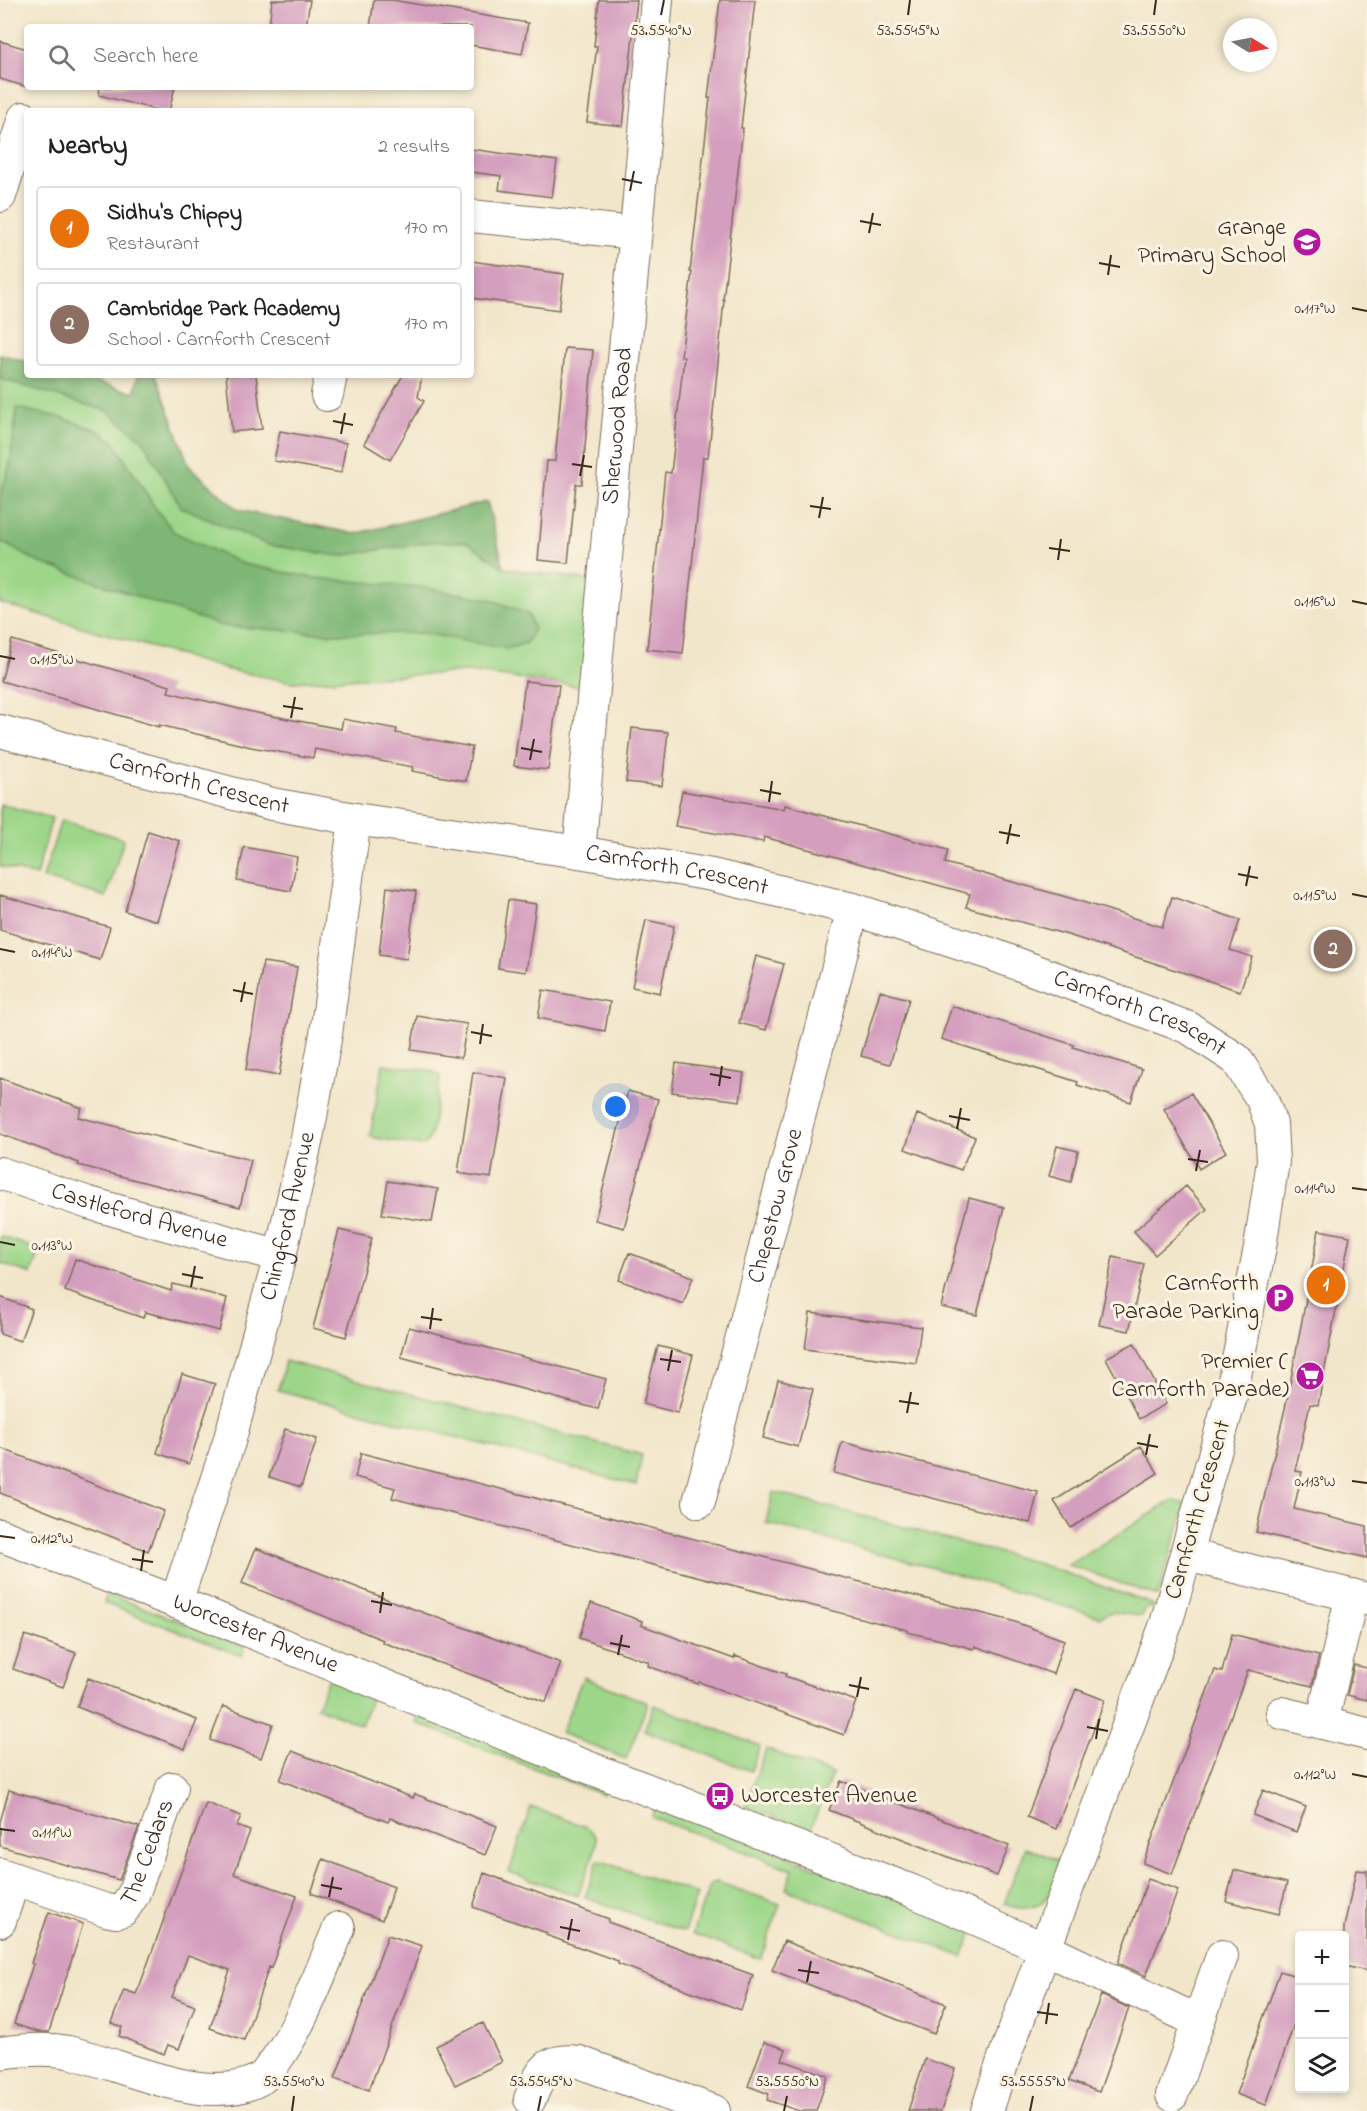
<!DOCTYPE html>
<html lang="en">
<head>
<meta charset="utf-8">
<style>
	body { margin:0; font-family:"Indie Flower",sans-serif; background:#f2f2f2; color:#222 }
	.controls { position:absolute; right:18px; bottom:18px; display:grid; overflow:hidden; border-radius:6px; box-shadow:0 3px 9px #0003 }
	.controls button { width:54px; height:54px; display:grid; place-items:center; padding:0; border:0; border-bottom:2px solid #e0e0e0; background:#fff; color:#222; font:30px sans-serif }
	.compass { position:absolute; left:1223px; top:18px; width:54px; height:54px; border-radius:50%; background:#fff; box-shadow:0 3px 9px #0003; rotate:100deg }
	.you { position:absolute; left:616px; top:1107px; width:21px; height:21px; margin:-15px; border:4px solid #fff; border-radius:50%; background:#1a73e8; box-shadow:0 0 0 9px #1a73e833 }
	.badge { display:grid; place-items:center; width:39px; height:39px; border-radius:50%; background:#b5179e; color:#fff; font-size:20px; font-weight:700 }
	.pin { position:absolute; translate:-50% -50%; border:3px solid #fff; box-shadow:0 2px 6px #0006 }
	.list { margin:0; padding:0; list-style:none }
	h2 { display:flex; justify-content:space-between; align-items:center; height:78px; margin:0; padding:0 24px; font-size:26px }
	h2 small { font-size:20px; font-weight:400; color:#767676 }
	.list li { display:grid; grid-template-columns:39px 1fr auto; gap:18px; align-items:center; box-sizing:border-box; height:84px; margin:0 12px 12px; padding:0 12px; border:2px solid #e0e0e0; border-radius:6px }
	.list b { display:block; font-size:22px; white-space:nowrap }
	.list p { margin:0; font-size:20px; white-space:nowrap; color:#767676 }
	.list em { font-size:20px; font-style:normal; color:#767676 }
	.icon { flex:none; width:33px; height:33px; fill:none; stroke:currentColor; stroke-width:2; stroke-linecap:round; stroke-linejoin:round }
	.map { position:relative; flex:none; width:1367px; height:2111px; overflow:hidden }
	.search { position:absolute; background:#fff; box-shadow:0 3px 9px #0003; left:24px; top:24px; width:450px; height:66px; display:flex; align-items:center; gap:15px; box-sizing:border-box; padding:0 21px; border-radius:6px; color:#767676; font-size:22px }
	.panel { position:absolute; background:#fff; box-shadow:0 3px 9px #0003; left:24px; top:108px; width:450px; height:270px; border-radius:6px }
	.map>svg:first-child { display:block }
	.green { fill:#9dd689; stroke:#6c8054; stroke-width:1.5 }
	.forest { fill:#7eb775; stroke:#5c704a; stroke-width:1.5 }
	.building { fill:#d49ebe }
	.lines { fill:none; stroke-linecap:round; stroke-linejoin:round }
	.street-casing { stroke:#7b6c5a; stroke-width:34 }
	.street { stroke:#fff; stroke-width:32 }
	.ticks { fill:none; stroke:#3b2a1e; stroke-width:2 }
	.labels { text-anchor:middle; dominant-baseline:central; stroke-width:6; stroke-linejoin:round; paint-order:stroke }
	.poi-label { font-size:24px; fill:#3b2a1e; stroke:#fcf5e5; text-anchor:end }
	.street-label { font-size:24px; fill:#3b2a1e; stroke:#fcf5e5 }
	.ticks-label { font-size:15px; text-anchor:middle; fill:#3b2a1e; stroke:#fcf5e5; stroke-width:6; stroke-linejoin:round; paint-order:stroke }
</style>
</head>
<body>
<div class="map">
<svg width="1367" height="2111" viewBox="0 0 1367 2111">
	<rect width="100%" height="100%" fill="#fcf5e5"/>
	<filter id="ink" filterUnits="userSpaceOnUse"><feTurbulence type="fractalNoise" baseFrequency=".0167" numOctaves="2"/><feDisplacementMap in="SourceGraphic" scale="12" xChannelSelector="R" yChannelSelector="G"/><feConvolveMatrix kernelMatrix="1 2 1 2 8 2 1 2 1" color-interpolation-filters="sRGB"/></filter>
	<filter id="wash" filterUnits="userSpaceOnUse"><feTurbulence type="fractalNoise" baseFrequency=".008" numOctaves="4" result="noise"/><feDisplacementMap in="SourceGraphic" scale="24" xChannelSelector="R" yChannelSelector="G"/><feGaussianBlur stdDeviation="1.35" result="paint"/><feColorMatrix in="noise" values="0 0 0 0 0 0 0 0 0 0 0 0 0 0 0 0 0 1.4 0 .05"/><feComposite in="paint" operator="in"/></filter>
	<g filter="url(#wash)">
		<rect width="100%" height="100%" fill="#f2e6ca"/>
		<path class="green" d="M0,354L27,362V375H73L134,393L138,375H156L189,466L238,510L355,534L487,502L504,568L594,581L584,687L468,672L292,682L229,670L0,603Z
			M0,804L52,818L36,876L0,866Z
			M61,820L124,839L106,897L43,878Z
			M383,1064L428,1070L439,1074L440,1079L431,1134L425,1145L421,1146L370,1137Z
			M0,1236L39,1250L31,1274L0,1263Z
			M285,1361L642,1455L636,1485L278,1390Z
			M773,1492L1034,1562L1154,1605L1152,1608H1145L1141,1616L1111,1612L1100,1617L933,1568L766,1523Z
			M1173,1500L1186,1504L1158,1596L1068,1565Z
			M107,1594L245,1646L242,1656L104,1603Z
			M583,1677L648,1703L626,1759L561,1733Z
			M329,1678L372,1696L361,1725L317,1707Z
			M654,1705L760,1746L751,1771L644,1730Z
			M419,1714L606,1785L603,1795L416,1723Z
			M766,1749L832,1774L810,1831L745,1806Z
			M655,1806L974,1927L963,1957L786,1889L793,1870L651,1817Z
			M531,1807L586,1827C590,1830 595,1833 596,1838C598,1850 582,1883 578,1896L509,1872Z
			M1025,1847L1062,1862C1051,1894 1044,1918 1004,1904Z
			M598,1860L697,1894L684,1932L585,1897Z
			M717,1882L780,1904L761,1959L692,1934L709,1887L712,1883Z"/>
		<path class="forest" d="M0,354L27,362V375H73L134,393L138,375H156L189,466L238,510L355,534L487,502L504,568L467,542H429L340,556L268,545L181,507L142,439L107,411L0,379Z
			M17,408L63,418L99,431L114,442L156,509L174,532L243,564L314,578L421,587L490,599L528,614L534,629L526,643L507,649L423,633L334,634L222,626L38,562L0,541V497L10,464Z"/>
		<g id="blocks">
			<path class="building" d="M272,0H310L306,27H269Z
				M374,0H392L528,23L522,54L471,45V27H370Z
				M599,0H637L623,126L587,122L597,46H594Z
				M720,0H755L741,128H743L723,300H724L712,423L708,457H703L683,653L647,649L665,472L671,473L684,357L681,356L692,272H690L710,98H708Z
				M0,41L27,49V87L0,79Z
				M100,87H175L169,111H160L99,95Z
				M471,149L557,161L552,197L499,190L501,176L471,172Z
				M471,261L564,274L559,310L471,298Z
				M565,348L593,350L582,484H576L568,563L538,560L547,461H555Z
				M226,375H256L262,429L232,432Z
				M403,375H422L418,397L424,401L390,460L364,444Z
				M280,431L346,443L341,473L274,461Z
				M12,640L170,686L168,692L252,712L341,729L343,719L397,729L396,733L472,747L466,781L412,771L413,767L315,749L313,758L251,747L159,725V727L1,681Z
				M525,681L559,685L548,770L514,766Z
				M632,728L668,732L662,786L626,782Z
				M682,791L784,809L785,805L948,850L945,863L1070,898L1162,927L1172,897L1240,920L1230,950L1252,957L1240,991L1068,935L966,907L970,894L764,837L763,842L675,826Z
				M148,831L180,841L157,921L125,911Z
				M244,847L297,857L291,891L237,881Z
				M387,887L416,891L407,959L379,955Z
				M0,895L110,927L100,960L0,930Z
				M508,900L536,904L526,972L498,968Z
				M646,920L674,926L660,993L632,987Z
				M756,956L784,964L766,1030L739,1023Z
				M263,962L297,967L279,1076L246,1070Z
				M543,990L610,1002L605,1031L538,1018Z
				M880,991L909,999L890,1064L861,1056Z
				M952,1006L1074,1045L1073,1047L1142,1069L1131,1102L1077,1085L1078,1082L941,1039Z
				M417,1016L467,1024L461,1058L411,1050Z
				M676,1063L744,1073L740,1101L672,1092Z
				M473,1072L507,1078L491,1178L458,1173Z
				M0,1078L82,1108L78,1117L251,1160L240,1207L78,1165L79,1163L0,1134Z
				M628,1091L658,1099L624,1228L595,1220Z
				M1191,1093L1226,1152L1199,1169L1164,1109Z
				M917,1114L975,1137L961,1170L905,1149Z
				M1057,1146L1078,1151L1071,1182L1049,1176Z
				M388,1181L438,1189L432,1222L382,1214Z
				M1186,1186L1207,1209L1155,1255L1134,1231Z
				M969,1198L1004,1207L977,1315L941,1307Z
				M339,1230L372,1238L346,1337L313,1328Z
				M1319,1230L1350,1236L1318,1405L1310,1404L1295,1471L1302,1472L1294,1509L1367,1526V1558L1256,1532L1287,1400Z
				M629,1253L693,1277L683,1304L619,1280Z
				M1113,1257L1144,1264L1129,1331L1099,1325Z
				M75,1259L171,1291L173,1284L227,1298L219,1331L145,1312L143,1318L65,1291Z
				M0,1297L32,1309L20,1341L0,1334Z
				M810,1313L921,1327L916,1363L805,1349Z
				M409,1327L606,1379L598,1409L401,1357Z
				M1134,1343L1166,1404L1139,1419L1106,1358Z
				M658,1346L693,1355L678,1413L643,1404Z
				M182,1374L215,1384L189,1464L157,1453Z
				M778,1380L813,1389L798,1447L763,1438Z
				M285,1429L317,1439L301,1487L269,1477Z
				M842,1442L1038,1492L1030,1523L834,1473Z
				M1141,1446L1158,1473L1071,1528L1054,1501Z
				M0,1448L164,1511L148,1551L0,1493Z
				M361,1453L1012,1621L1064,1640L1053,1674L975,1646L974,1649L941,1640L907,1632V1630L392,1498L395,1488L355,1477Z
				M256,1548L397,1603L561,1663L546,1702L382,1642L383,1640L242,1583Z
				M591,1603L642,1621L641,1625L734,1659L735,1656L760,1665L786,1674L785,1676L856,1701L844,1735L699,1682L698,1684L648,1666L649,1662L579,1638Z
				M1232,1634L1319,1656L1312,1686L1248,1670L1172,1874L1143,1863L1215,1670L1222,1672Z
				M25,1635L76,1653L63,1687L13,1669Z
				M1354,1665L1367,1668V1700L1347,1695Z
				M88,1678L197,1720L185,1749L77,1707Z
				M1076,1689L1105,1700L1056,1829L1027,1817Z
				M223,1706L273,1724L261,1758L210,1740Z
				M292,1751L413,1798L415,1794L497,1826L485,1855L390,1818L388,1822L280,1780Z
				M841,1781L1009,1846L997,1876L829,1810Z
				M9,1790L139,1827L119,1880L0,1846V1822Z
				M1263,1790L1306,1807L1296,1832L1253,1815Z
				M206,1803L241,1816L237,1826L250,1831L234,1874L297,1896L271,1968L269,1967L244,2040L210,2028L230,1970L188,1955L172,1997L195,2006L179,2049L168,2045L164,2054L119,2036L122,2027L111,2023L124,1990L136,1994L140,1985Z
				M323,1859L394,1887L382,1920L311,1893Z
				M1234,1870L1287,1883L1279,1914L1226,1901Z
				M1356,1870L1367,1871V1971L1344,1966V1927Z
				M484,1873L609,1919L608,1922L753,1975L741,2010L618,1964V1961L546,1935L547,1933L473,1907Z
				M1148,1879L1178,1890L1146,1976L1118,1963Z
				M49,1912L83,1924L49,2032H38L14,2024L33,1964L31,1963Z
				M388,1935L422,1946L369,2090L335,2078Z
				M784,1941L946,2004L934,2034L772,1970Z
				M1280,1971L1299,1977V2010L1266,2105L1236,2094Z
				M1101,1995L1129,2008L1099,2092L1069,2081Z
				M483,2023L502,2062L455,2085L436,2046Z
				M764,2042L786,2049L782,2060L828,2076L816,2111H799L767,2100L769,2094L748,2086Z
				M925,2059L955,2069L941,2111H908Z"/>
		</g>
	</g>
	<g filter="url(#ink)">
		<use href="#blocks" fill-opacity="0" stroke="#7b6c5a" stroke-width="1.5"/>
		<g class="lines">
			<g class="street-casing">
				<g id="street">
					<path d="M0,196L24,118"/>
					<path d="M471,216L635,233"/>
					<path d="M327,395L331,375"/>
					<path id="s1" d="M0,731L272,804L355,819L579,852L712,875L853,909L991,954L1189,1028L1236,1059L1262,1099L1271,1124L1273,1161L1260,1247L1231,1396L1166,1624L1004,2058L987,2111"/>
					<path id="s2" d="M579,852L657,0"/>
					<path id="s3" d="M0,1173L89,1203L280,1256"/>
					<path id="s4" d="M699,1502L853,909"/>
					<path id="s5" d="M0,1535L176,1602L572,1761L912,1891L1045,1949L1198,2021"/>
					<path d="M1187,1555L1367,1599"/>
					<path id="s6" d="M176,1602L229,1442L280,1256L307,1138L326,1034L355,819"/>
					<path d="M1282,1713L1367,1734"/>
					<path d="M1322,1723L1352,1595"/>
					<path id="s7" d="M0,1874L106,1910L116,1912L123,1910L133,1895L172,1788"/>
					<path d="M0,1921L14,1879"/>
					<path d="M0,2053C22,2050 47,2048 68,2052C124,2064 211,2111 263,2077C267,2073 270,2067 274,2063C303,2023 320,1973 339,1928"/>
					<path d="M1172,2095L1222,1956"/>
					<path d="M530,2099C541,2071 546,2058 579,2062L714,2111"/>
				</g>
			</g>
			<use href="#street" class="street"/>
		</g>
	</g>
	<path class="ticks" d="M661,15L664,0M908,15L910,0M1154,15L1156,0M622,179L642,183M630,191L634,171M860,221L881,225M869,233L873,213M1099,263L1120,267M1108,275L1111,255M1352,308L1367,311M333,421L353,425M341,434L345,413M572,464L592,467M580,476L584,455M810,506L831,509M819,518L823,497M1049,548L1070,551M1058,560L1061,539M1352,601L1367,604M0,656L15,659M283,706L303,709M291,718L295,697M521,748L542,752M530,760L534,739M760,790L781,794M769,802L772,781M999,832L1020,836M1007,844L1011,824M1238,874L1258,878M1246,886L1250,866M1352,894L1367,897M0,949L15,952M233,990L253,994M241,1002L245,982M471,1032L492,1036M480,1044L483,1024M710,1074L731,1078M719,1086L722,1066M949,1116L970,1120M957,1129L961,1108M1188,1159L1208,1162M1196,1171L1200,1150M1352,1188L1367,1190M0,1242L15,1245M182,1274L203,1278M191,1287L195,1266M421,1317L442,1320M430,1329L433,1308M660,1359L681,1362M668,1371L672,1350M899,1401L919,1404M907,1413L911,1392M1137,1443L1158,1447M1146,1455L1150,1434M1352,1481L1367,1483M0,1536L15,1538M132,1559L153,1562M141,1571L144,1550M371,1601L392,1605M380,1613L383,1592M610,1643L630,1647M618,1655L622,1635M849,1685L869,1689M857,1697L861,1677M1087,1727L1108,1731M1096,1739L1099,1719M1352,1774L1367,1777M0,1829L15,1831M321,1885L342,1889M329,1897L333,1877M560,1927L580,1931M568,1940L572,1919M798,1970L819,1973M807,1982L811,1961M1037,2012L1058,2015M1046,2024L1049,2003M292,2111L294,2096M538,2111L541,2096M784,2111L787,2096M1030,2111L1033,2096"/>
	<defs>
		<g id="school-disc" transform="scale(1.5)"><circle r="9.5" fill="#b5179e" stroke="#fcf5e5"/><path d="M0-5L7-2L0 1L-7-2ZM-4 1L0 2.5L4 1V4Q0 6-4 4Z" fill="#fff"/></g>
		<g id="parking-disc" transform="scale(1.5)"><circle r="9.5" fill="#b5179e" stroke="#fcf5e5"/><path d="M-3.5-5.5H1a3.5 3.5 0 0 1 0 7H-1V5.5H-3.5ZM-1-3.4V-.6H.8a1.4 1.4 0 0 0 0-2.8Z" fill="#fff"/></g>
		<g id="supermarket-disc" transform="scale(1.5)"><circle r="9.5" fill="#b5179e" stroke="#fcf5e5"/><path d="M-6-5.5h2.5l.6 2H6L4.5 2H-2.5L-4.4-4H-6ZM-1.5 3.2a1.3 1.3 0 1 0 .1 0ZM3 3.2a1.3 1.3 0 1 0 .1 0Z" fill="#fff"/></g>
		<g id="bus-disc" transform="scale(1.5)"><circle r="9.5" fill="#b5179e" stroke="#fcf5e5"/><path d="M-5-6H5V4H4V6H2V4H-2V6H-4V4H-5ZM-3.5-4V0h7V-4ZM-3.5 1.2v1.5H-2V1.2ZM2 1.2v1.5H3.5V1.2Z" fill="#fff"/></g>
	</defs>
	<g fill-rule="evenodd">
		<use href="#school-disc" x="1307" y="242"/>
		<use href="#parking-disc" x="1280" y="1298"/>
		<use href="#supermarket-disc" x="1310" y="1376"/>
		<use href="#bus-disc" x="720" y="1796"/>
	</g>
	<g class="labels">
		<g class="poi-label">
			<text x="1286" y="228">Grange<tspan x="1286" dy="28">Primary School</tspan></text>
			<text x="1259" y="1284">Carnforth<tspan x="1259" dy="28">Parade Parking</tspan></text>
			<text x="1289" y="1362">Premier (<tspan x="1289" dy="28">Carnforth Parade)</tspan></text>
			<text x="741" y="1796" text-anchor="start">Worcester Avenue</text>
		</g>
		<g class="street-label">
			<text stroke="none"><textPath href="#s2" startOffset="428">Sherwood Road</textPath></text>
			<text stroke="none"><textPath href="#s1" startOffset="206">Carnforth Crescent</textPath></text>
			<text stroke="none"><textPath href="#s1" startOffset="692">Carnforth Crescent</textPath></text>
			<text stroke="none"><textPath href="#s1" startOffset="1178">Carnforth Crescent</textPath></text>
			<text stroke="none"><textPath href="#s4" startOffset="306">Chepstow Grove</textPath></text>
			<text stroke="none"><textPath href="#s3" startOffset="146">Castleford Avenue</textPath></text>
			<text stroke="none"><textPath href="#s6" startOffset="402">Chingford Avenue</textPath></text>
			<text transform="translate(1199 1510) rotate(-74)">Carnforth Crescent</text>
			<text stroke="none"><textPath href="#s5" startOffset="274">Worcester Avenue</textPath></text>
			<text stroke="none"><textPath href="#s7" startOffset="192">The Cedars</textPath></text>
		</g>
	</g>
	<g class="ticks-label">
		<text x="661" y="35">53.5540°N</text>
		<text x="908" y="35">53.5545°N</text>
		<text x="1154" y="35">53.5550°N</text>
		<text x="1315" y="313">0.117°W</text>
		<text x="1315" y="606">0.116°W</text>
		<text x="52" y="664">0.115°W</text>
		<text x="1315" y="900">0.115°W</text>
		<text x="52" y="957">0.114°W</text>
		<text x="1315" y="1193">0.114°W</text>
		<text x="52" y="1250">0.113°W</text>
		<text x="1315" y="1486">0.113°W</text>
		<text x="52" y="1543">0.112°W</text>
		<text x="1315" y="1779">0.112°W</text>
		<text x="52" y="1837">0.111°W</text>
		<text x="294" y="2086">53.5540°N</text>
		<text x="541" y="2086">53.5545°N</text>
		<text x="787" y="2086">53.5550°N</text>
		<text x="1033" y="2086">53.5555°N</text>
	</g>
</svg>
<div class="controls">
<button>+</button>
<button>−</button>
<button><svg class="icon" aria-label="layers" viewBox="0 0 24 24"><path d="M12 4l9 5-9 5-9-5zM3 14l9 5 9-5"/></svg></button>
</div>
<svg class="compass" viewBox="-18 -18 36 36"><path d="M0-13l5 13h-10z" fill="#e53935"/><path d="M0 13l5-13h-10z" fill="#767676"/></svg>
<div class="you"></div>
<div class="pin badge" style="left:1326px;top:1285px;background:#e8710a">1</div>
<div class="pin badge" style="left:1333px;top:949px;background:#8d6e63">2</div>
<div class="search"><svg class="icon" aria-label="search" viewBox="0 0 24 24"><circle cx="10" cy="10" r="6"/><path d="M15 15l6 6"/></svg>Search here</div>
<section class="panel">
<h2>Nearby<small>2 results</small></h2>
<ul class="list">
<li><span class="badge" style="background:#e8710a">1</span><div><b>Sidhu's Chippy</b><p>Restaurant</p></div><em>170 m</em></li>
<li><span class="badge" style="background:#8d6e63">2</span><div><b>Cambridge Park Academy</b><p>School · Carnforth Crescent</p></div><em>170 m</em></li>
</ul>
</section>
</div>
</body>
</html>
